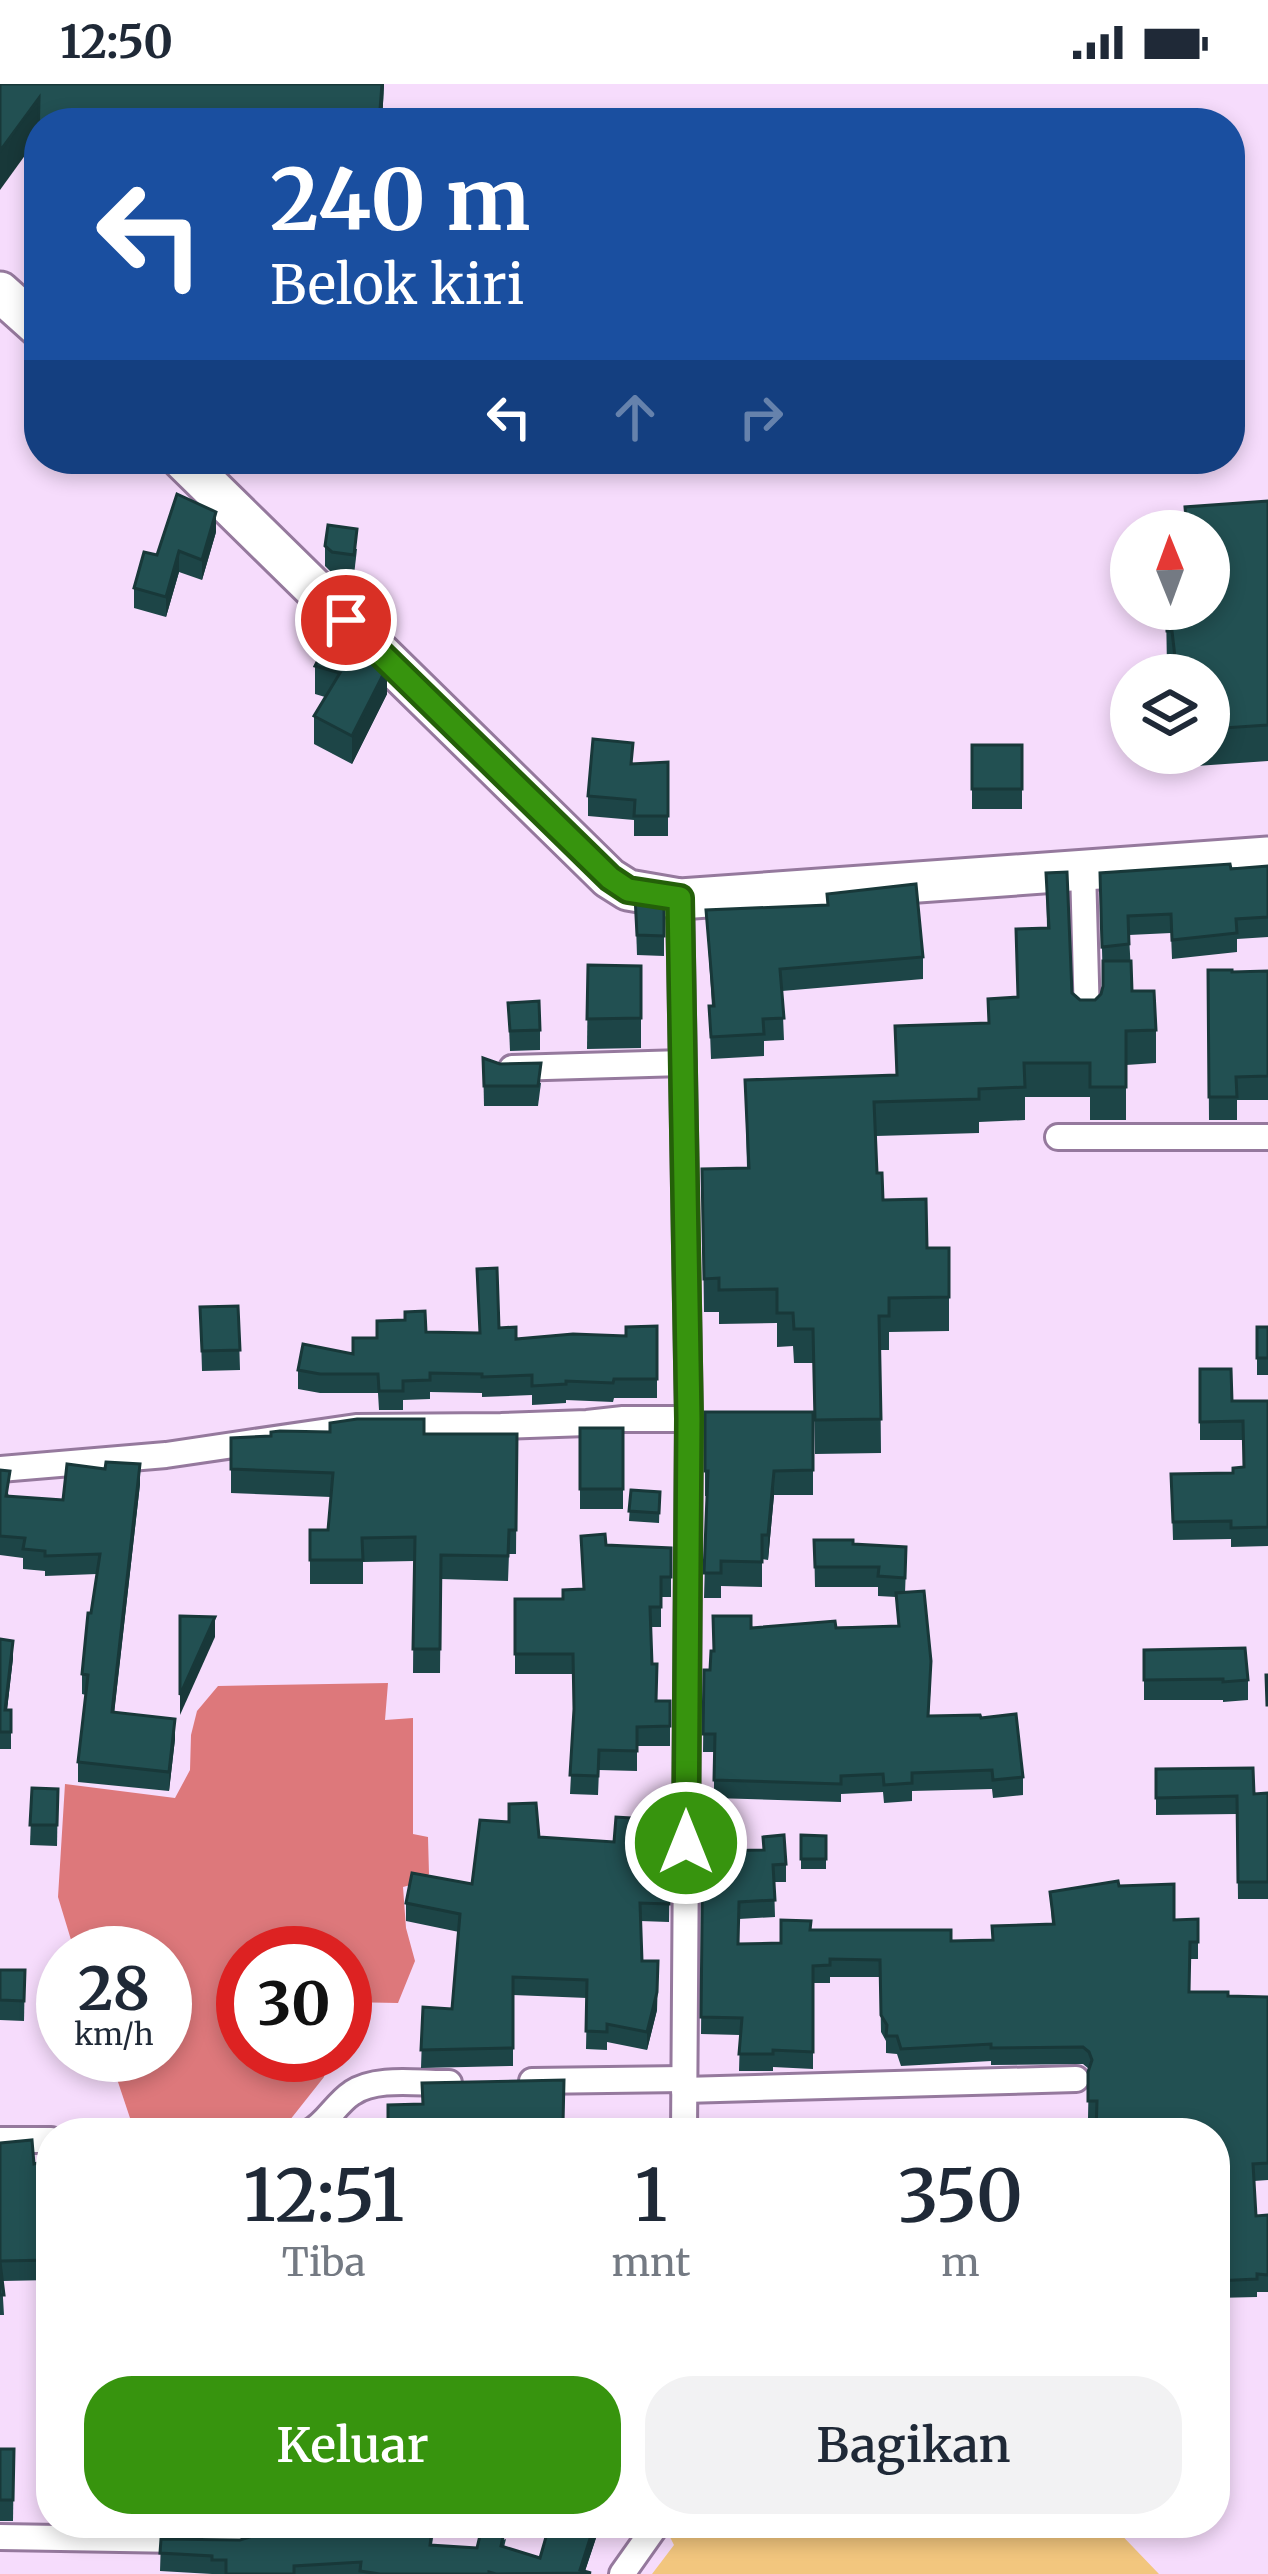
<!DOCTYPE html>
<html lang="id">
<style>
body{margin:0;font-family:Merriweather,serif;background:#f2f2f3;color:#1f2937;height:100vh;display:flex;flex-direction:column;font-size:45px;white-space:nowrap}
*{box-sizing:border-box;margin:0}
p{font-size:39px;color:#747a83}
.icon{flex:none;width:66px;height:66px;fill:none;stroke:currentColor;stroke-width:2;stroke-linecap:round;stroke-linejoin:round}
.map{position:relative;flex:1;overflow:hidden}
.sheet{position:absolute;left:36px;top:2034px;width:1194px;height:420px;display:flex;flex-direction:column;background:#fff;border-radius:48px;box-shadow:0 6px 18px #0003}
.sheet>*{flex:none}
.guide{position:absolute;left:24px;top:24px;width:1221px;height:366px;border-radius:48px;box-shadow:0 6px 18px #0003;background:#1a4fa0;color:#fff;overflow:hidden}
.needle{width:78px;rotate:359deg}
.fabs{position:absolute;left:1110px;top:426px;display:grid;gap:24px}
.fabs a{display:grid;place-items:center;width:120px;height:120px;border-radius:50%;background:#fff;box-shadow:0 6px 18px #0003;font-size:60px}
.speed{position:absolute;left:36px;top:1842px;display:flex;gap:24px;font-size:60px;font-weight:700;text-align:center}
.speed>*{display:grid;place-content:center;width:156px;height:156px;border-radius:50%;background:#fff;box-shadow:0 6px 18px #0003;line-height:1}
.speed small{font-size:30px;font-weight:400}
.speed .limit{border:18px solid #d22;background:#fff;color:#111}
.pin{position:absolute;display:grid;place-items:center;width:102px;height:102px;color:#fff;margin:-51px;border:6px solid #fff;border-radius:50%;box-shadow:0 3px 12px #0007}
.me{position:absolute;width:132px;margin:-66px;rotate:0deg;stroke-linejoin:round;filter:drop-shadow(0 0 9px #0008)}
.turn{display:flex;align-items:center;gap:42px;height:252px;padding:0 48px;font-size:54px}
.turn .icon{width:156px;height:156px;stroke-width:2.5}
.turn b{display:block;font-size:84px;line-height:102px}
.lanes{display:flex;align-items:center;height:114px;padding:0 48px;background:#0003;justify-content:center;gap:60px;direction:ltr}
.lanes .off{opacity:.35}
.eta{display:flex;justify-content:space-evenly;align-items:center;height:204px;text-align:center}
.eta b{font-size:72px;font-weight:600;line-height:84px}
.button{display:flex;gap:24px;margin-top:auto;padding:24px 48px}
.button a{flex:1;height:138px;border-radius:48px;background:#37940e;color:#fff;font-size:48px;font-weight:600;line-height:138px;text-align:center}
.button a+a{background:#f2f2f3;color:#1f2937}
.status{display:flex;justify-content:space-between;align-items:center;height:84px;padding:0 60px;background:#fff;direction:ltr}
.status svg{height:33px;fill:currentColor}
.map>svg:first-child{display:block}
.green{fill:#f2c67e}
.water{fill:#dd787b}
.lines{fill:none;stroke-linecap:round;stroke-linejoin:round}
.street-casing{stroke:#95799d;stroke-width:30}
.primary-casing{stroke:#95799d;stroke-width:45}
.street{stroke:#fff;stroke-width:24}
.primary{stroke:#fff;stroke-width:39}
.wall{fill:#1d4547}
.shaded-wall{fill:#183839}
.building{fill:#225052;stroke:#183839;stroke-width:3}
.route-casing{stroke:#246009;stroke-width:30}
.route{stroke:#37940e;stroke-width:21}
</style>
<div class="status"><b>12:50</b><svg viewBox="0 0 49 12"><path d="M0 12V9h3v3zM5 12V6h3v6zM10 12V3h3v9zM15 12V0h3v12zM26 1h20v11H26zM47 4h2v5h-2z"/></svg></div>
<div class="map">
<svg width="1268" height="2490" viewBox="0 0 1268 2490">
<rect width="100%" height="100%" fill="#f6dcfc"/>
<path class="green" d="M671 2439H1110L1159 2490H652L674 2461 667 2447Z"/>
<path class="water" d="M388 1599 385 1636 413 1634V1750L428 1753 429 1790 422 1798 403 1803 406 1844 415 1877 398 1919 345 1918V1869H243V1971H327L324 1993 282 2046 149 2048 133 2043 109 1971H165V1869H75L58 1813 65 1700 175 1714 190 1686 191 1651 197 1627 218 1602Z"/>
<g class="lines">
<defs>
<g id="street">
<path d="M1083 784 1087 935"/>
<path d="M680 815 689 1335 684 2049"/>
<path d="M512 984 683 979"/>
<path d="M1058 1053H1268"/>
<path d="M0 1385 166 1371 356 1343 501 1342 587 1339 623 1335H689"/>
<path d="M532 1997 684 1995"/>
<path d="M684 2006 1076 1995"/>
<path d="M308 2049C326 2041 335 2020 352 2009 377 1992 420 2000 449 1999"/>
<path d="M0 2056H51"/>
<path d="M0 2453 240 2457 247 2452 250 2439"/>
<path d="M622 2490 658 2439"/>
</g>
<g id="primary">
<path d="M0 208 39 243"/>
<path d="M182 375 609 794 628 806 680 815 1268 773"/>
</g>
</defs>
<use href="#street" class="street-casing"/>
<use href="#primary" class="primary-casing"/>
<use href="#street" class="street"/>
<use href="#primary" class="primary"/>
</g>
<g class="wall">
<path d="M0 0H384L382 39H39V194H36L38 53Z"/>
<path d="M1268 417V677L1182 683 1181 669H1209V591H1173L1172 583 1167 584 1166 525H1209V447H1185V423Z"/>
<path d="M216 448 202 496 179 488 166 533 134 524V504L157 471Z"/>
<path d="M325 462 357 465 354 491 332 489 325 482Z"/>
<path d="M328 556 387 610 352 680 314 660V632L325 613 315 610V582Z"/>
<rect x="972" y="661" width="50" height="64"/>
<path d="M668 678V752H634V736L588 732V712L633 680Z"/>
<path d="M1268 782V853L1237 855V868L1172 875 1171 849 1129 851 1132 907 1156 946V979L1126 981V1036H1090V1013H1025V1036L979 1038V1049L876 1052 877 1089 883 1116 927 1164 949 1213V1247L889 1248V1266H880L881 1369 815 1370 813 1279H794L793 1262 777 1263V1239L719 1240V1228H704L702 1085 747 1084 745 996 896 991 895 942 988 939V915L1017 913 1047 844 1046 789 1072 909 1080 916H1095L1101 910 1103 904 1100 789Z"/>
<path d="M635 812 664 817V872L637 871Z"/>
<path d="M706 826 923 873V895L782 907 784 956 764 957V972L711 975 709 922H712Z"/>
<path d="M588 881 641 882V964L587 965Z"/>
<path d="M1208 886 1232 888 1268 887V1016H1237V1036H1209Z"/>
<path d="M508 919 540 946V966L510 967Z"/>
<path d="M483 974 541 999 538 1022H484Z"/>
<path d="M238 1222 240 1286 202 1287 200 1223Z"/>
<path d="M657 1242V1314H614L613 1318 566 1316V1319L532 1321V1311L482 1313V1309L430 1308V1315L403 1316V1326H379L378 1309H320L298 1305V1286L353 1270 377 1254 426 1248 479 1249 499 1244 516 1255 626 1252Z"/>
<rect x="1257" y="1243" width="11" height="48"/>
<path d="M1200 1285 1232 1317H1268V1462L1231 1463V1455L1173 1456 1171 1390 1233 1389 1244 1383 1243 1356H1200Z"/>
<path d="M705 1328H813V1411H774L768 1476 762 1475V1503L721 1502V1514H704L707 1412H705Z"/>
<rect x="580" y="1344" width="43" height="81"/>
<path d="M424 1350H517L516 1470H509L508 1497 441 1495 440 1589H413L414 1477 363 1478V1500H310V1446H328L331 1413 231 1409V1354Z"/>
<path d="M0 1386 9 1412 63 1416 140 1400 114 1629 175 1655 169 1707 78 1698V1678L86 1611 82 1610V1590L97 1490 45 1492V1487L23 1485V1474L0 1471Z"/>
<path d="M631 1406 660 1408 659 1439 629 1437Z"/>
<path d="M814 1456 853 1460 906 1483 905 1509 931 1595 929 1631 981 1634 1023 1693V1711L993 1714 992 1705 912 1707V1717L884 1719 883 1708 841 1710V1718L714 1714V1668H703L704 1586H710L713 1567 751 1544 898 1542 896 1513 878 1512V1503H815Z"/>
<path d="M606 1461 671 1464V1513H661V1543H651L652 1580 657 1617H670V1662H637V1687L599 1686 598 1711 570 1710 574 1631 573 1590H515V1515H563L583 1505Z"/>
<path d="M0 1555 13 1574 7 1626H11V1665H0Z"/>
<path d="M1144 1566 1248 1596V1616L1223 1618V1616H1144Z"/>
<path d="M1156 1685 1254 1710 1268 1709V1815H1238L1237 1730 1156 1731Z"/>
<path d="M32 1704 58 1705 57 1762 30 1761Z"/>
<path d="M670 1745 669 1838 640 1837 642 1877 657 1926 647 1966 607 1958V1966L586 1965 587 1914 513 1911V1982L421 1984 423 1923 452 1925 459 1848 406 1837V1819L472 1800 539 1753 614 1758Z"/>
<path d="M703 1746 708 1767 786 1780V1798H774L775 1833 739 1835V1860L781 1859 810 1846 951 1857 993 1856 1052 1840 1050 1808 1119 1802 1174 1836 1198 1835V1875H1190L1189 1908 1228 1912 1268 1913V2096L1254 2097 1256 2132 1268 2131V2208H1257V2213L1215 2214V2049L1088 2034 1089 1985 1083 1980 991 1981V1977L901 1982 897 1970 886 1969V1957L881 1948 880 1893H830V1899H813V1985L773 1983V1987H739L740 1951 701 1950Z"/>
<path d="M801 1751 826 1752V1785H801Z"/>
<path d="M0 1886H25L24 1937 0 1936Z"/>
<path d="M388 2038 563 2039 661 2049H309Z"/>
<path d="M0 2059 34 2080 51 2076V2196L2 2197 4 2231H0Z"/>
<path d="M0 2365H14L13 2437H0Z"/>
<path d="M435 2439 432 2461 477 2464 506 2455 504 2463 540 2474 548 2444 536 2439H601L585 2487 591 2490H212L160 2487 161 2455 240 2456Z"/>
</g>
<g class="shaded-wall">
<path d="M382 0H384L382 39H379Z"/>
<path d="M39 14V52L0 106V67Z"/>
<path d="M216 428V448L202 496V476Z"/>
<path d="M179 467V488L166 533V513Z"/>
<path d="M387 583V610L352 680V652Z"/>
<path d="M140 1380V1400L112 1648V1628Z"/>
<path d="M774 1387V1411L768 1476V1451Z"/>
<path d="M215 1533V1553L180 1631V1611Z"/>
<path d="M13 1557V1574L5 1643V1626Z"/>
<path d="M175 1635V1655L169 1707V1688Z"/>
<path d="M658 1895 657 1926 647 1966V1948Z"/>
<path d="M595 2439H601L584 2490 580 2486Z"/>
</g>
<g class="building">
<path d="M0 0H382L379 39H39V156L36 155 39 14 0 67Z"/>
<path d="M177 410 216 428 202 476 179 467 166 513 134 504 144 468 157 471Z"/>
<path d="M1268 417V641L1209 645V591H1177L1172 547H1167L1166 525H1209V447H1187L1185 423Z"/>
<path d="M328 441 357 445 354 471 332 468 325 462Z"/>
<path d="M328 556 351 569 358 557 387 583 352 652 314 632 340 589 315 582Z"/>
<path d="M593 655 633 659 631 680 668 678V732H634L635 716 588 712Z"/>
<rect x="972" y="661" width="50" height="44"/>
<path d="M1230 780 1231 785 1268 782V833L1236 835 1237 849 1172 856 1171 830 1128 832 1129 860 1102 863 1100 789Z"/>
<path d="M1067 788 1072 909 1080 916H1095L1101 910 1103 902V877H1131L1132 907H1154L1156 946 1126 947V1003H1090V979H1024L1025 1003 979 1005V1015L874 1018 877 1089H882L883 1116 926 1115 927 1164H949V1213L889 1214V1232H879L881 1335 815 1336 813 1245H794L793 1229H777V1205L719 1206V1194L704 1195 702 1085 749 1084 745 996 897 991 895 942 989 939 988 915 1018 913 1016 845 1049 844 1046 789Z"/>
<path d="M916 800 923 873 780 885 784 934 763 935 764 950 711 953 709 922H714L706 826 828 821 827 810Z"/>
<path d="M635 812 664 817V852L637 851Z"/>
<path d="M588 881 641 882V934L587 935Z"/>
<path d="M1208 886H1232V888L1268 887V992L1236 993 1237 1013H1209Z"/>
<path d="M539 917 540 946 510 947 508 919Z"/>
<path d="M483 974 500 980 541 979 538 1002H484Z"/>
<path d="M497 1184 499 1244 516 1243V1255L573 1250 626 1252V1243L657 1242V1295H614L613 1299 566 1297V1300L532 1302V1291L482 1293V1290L430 1289V1296L403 1297V1307H379L378 1290H320L298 1286 303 1260 353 1270V1254H377V1237L405 1236V1228L425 1227 426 1248 480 1249 477 1185Z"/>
<path d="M238 1222 240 1266 202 1267 200 1223Z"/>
<rect x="1257" y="1243" width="11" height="31"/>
<path d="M1200 1285H1231L1232 1317H1268V1443L1231 1444V1437L1173 1438 1171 1390 1233 1389V1384L1244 1383 1243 1337 1200 1338Z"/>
<path d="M705 1328H813V1386L774 1387 768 1451H762V1478L721 1477V1489H704L708 1387H705Z"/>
<path d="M357 1335H424V1350H517L516 1446H509L508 1472 441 1471 440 1565H413L415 1453 362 1454 363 1476H310V1446H328L333 1389 231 1385V1354L271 1352V1348L280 1347 330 1348V1339Z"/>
<rect x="580" y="1344" width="43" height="61"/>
<path d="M106 1378 140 1380 112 1628 175 1635 169 1688 78 1678 88 1591 82 1590 88 1529H91L100 1470 45 1472V1467L23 1465 25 1454 0 1452V1386L10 1387 6 1412 63 1416 67 1380 105 1385Z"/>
<path d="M631 1406 660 1408 659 1429 629 1427Z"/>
<path d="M605 1450 606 1461 671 1464V1493H661V1523H650L652 1580H657L656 1617H670V1642L637 1643V1667L599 1666 598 1692 570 1691 574 1625 573 1570H515V1515H563V1506L584 1505 581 1452Z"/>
<path d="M814 1456H853V1460L906 1463 905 1494 878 1492 879 1483H815Z"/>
<path d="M924 1507 931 1577 928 1632 980 1631 981 1634 1016 1630 1023 1693 993 1696 992 1686 912 1689V1699L884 1701 883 1690 841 1692V1700L714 1696 715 1650H703L704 1586H710L711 1567H714L713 1532H751V1544L835 1537 836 1544 899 1542 896 1509Z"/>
<path d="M180 1532 215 1533 180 1611Z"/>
<path d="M0 1555 13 1557 5 1626H11V1648H0Z"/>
<path d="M1245 1564 1248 1596 1223 1598V1595L1144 1596V1566Z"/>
<path d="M1266 1591H1268V1621H1267Z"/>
<path d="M1253 1684 1254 1710 1268 1709V1798H1238L1237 1712 1156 1714V1685Z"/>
<path d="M32 1704 58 1705 57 1741H30Z"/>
<path d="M536 1719 539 1753 614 1758 616 1733 664 1736 663 1746 670 1745 669 1820 640 1819 642 1877H658L657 1908 647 1948 607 1940V1948L586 1947 587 1896 513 1893V1964L421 1966 423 1923 452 1925 460 1830 406 1819 412 1789 472 1800 480 1736 509 1738V1720Z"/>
<path d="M703 1746H708V1767L764 1766 763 1753 784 1751 786 1780 773 1781 775 1816 739 1818 738 1860 781 1859V1836L811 1837 810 1846H951V1857L993 1856 992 1842 1054 1840 1050 1808 1118 1797 1119 1802 1174 1800V1836L1198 1835V1858H1190L1189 1908H1228V1912L1268 1913V2079L1253 2080 1256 2132 1268 2131V2191L1257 2190V2195L1215 2197V2049H1096L1097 2017H1088V1988L1092 1976 1089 1968 1083 1963 991 1964V1960L901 1965 897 1952H886L887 1941 881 1931 880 1876 830 1875V1881L813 1882V1968L773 1966V1970H739L742 1934 701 1933Z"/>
<path d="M801 1751 826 1752V1775H801Z"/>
<path d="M0 1886H25L24 1917 0 1916Z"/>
<path d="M564 1996 563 2039 661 2046 659 2049H519L520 2039 480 2038 479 2049H309L328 2037 388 2039V2021L423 2020 422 1999Z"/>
<path d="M32 2056 34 2080 51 2076V2176L0 2177V2059Z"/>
<path d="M0 2178 4 2211H0Z"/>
<path d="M0 2365H14L13 2416H0Z"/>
<path d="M307 2439H433L430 2461 477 2464 483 2439H506L501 2462 540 2474 550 2439H595L580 2486 591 2489 496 2490 489 2488V2490H380L360 2487 361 2478 294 2482V2490H226V2476H212V2472L160 2469 161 2455 240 2456 250 2453 260 2444 308 2442Z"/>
</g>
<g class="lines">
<defs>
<path id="route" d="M346 536 610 794 628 806 680 814 689 1335 686 1759"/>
</defs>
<use href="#route" class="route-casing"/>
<use href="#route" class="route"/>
</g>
</svg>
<div class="fabs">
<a><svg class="needle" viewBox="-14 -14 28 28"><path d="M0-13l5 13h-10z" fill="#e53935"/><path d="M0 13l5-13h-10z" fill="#747a83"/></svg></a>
<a><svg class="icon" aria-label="layers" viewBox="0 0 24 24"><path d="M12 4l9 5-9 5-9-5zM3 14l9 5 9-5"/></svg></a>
</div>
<div class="speed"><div>28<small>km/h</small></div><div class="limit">30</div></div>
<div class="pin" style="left:346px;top:536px;background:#d93025"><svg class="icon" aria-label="arrive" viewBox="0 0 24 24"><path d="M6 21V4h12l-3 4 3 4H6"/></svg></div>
<svg class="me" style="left:686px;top:1759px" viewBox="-20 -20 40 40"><circle r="17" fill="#37940e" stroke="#fff" stroke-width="3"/><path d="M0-11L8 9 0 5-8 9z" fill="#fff"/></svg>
<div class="guide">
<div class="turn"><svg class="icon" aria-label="left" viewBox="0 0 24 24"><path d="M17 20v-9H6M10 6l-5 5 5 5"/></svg><div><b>240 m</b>Belok kiri</div></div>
<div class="lanes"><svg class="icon" aria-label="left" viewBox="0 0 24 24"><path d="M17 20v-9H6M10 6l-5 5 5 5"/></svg><svg class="icon off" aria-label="ahead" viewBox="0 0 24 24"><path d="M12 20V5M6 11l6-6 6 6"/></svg><svg class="icon off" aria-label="right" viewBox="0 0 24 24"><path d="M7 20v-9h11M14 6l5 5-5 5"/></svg></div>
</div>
<section class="sheet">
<div class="eta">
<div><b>12:51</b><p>Tiba</p></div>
<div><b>1</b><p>mnt</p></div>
<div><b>350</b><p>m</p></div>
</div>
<div class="button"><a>Keluar</a><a>Bagikan</a></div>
</section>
</div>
